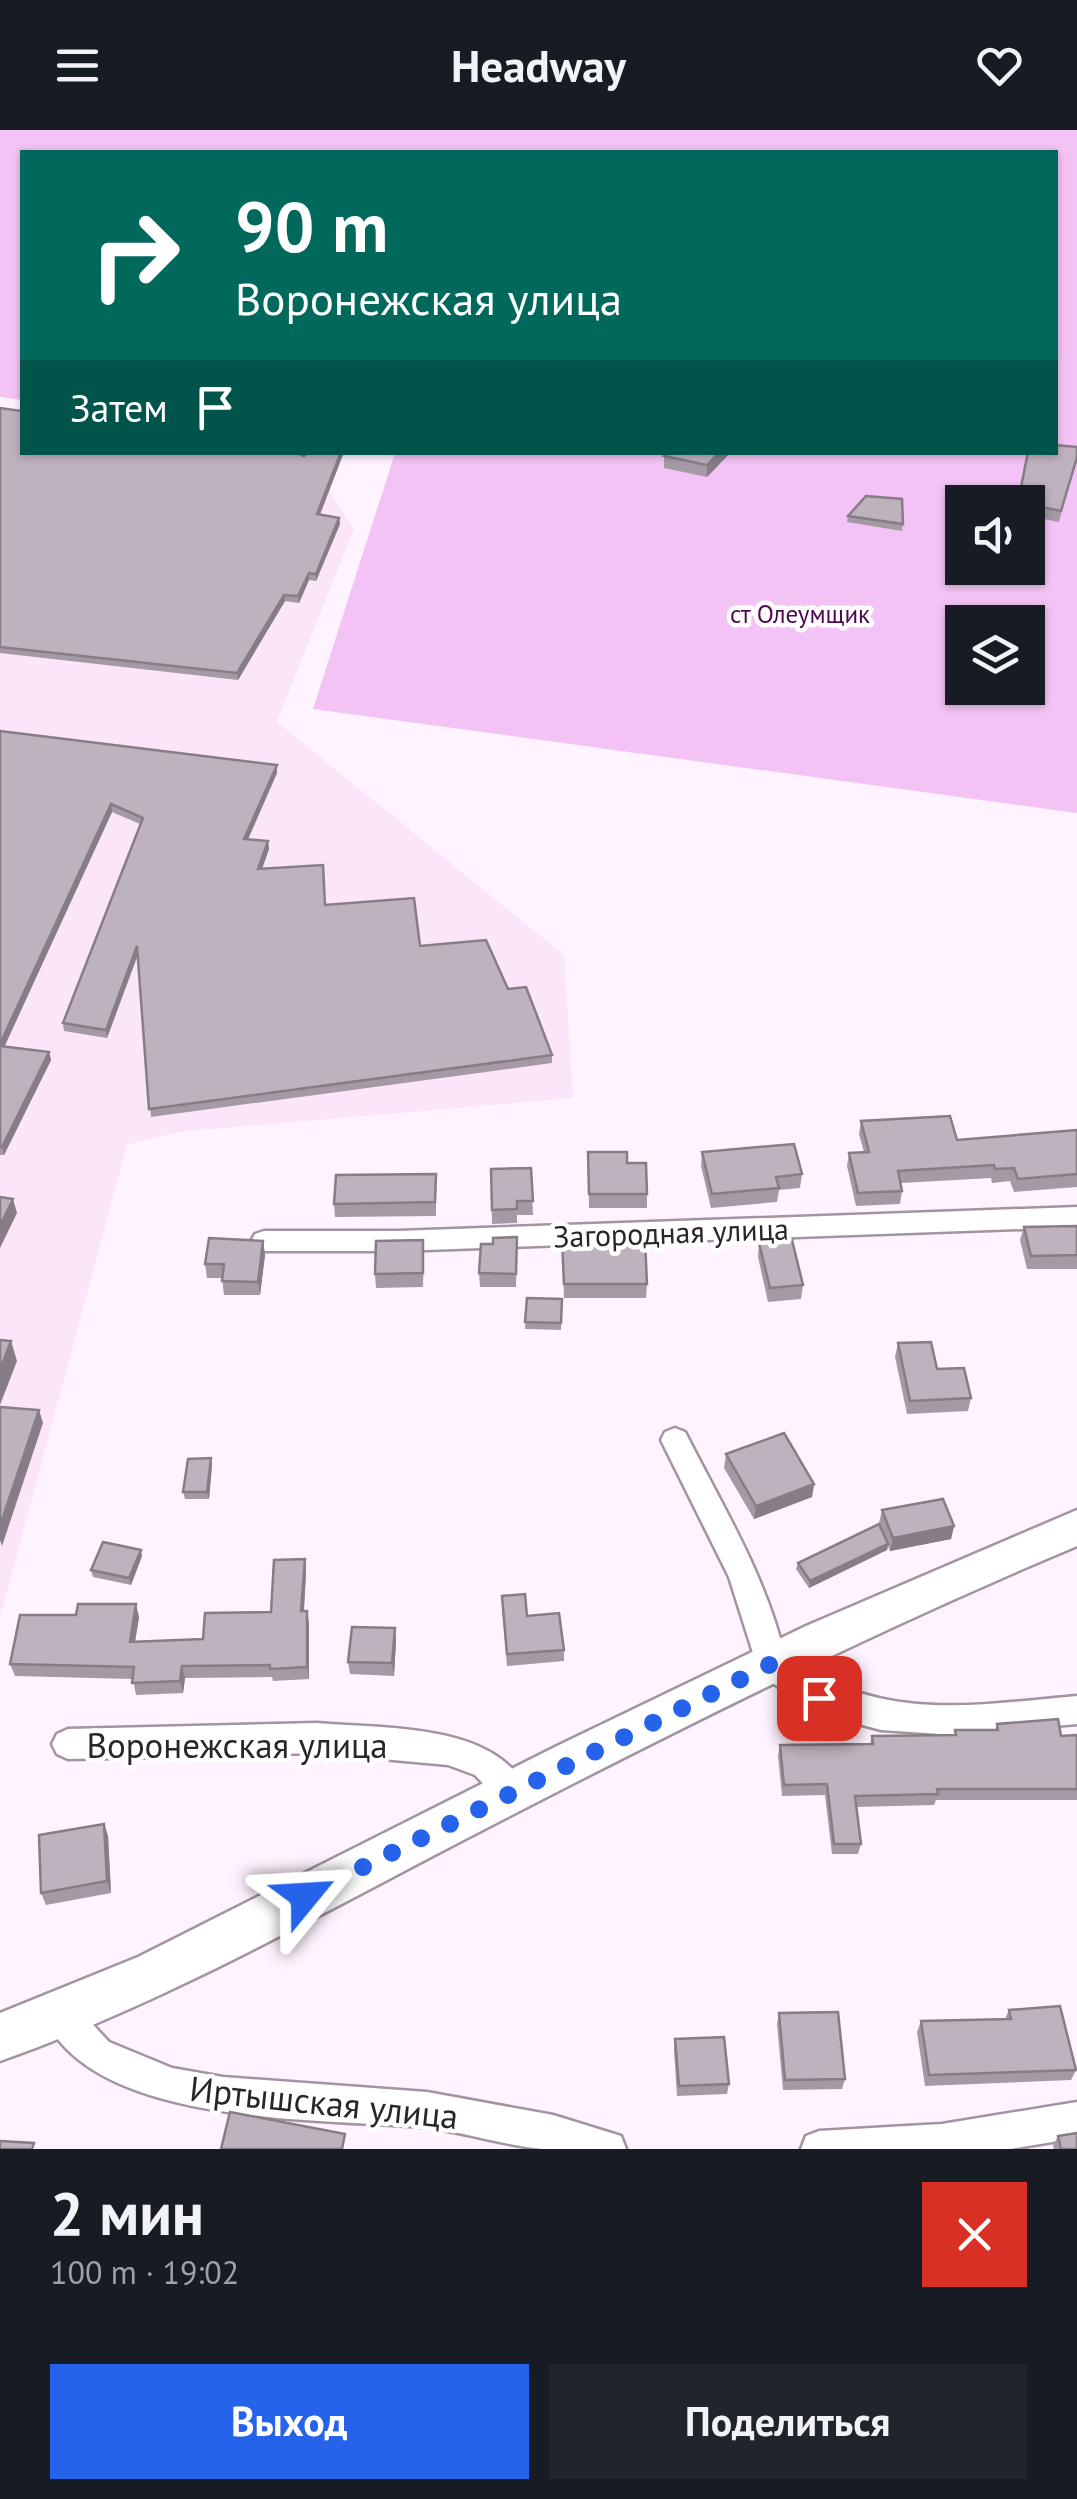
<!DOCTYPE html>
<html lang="ru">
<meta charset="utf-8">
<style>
body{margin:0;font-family:"PT Sans",sans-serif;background:#20242c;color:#f1f3f6;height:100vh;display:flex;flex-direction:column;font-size:38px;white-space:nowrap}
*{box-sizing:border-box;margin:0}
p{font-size:32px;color:#9ea1a6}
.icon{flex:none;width:55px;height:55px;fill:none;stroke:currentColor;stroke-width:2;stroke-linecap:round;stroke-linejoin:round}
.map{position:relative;height:2019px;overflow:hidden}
.panel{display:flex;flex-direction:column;background:#171b24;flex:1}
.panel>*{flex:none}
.guide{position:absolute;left:20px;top:20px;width:1038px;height:305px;border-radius:0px;box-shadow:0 2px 8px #0004;background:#00695c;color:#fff;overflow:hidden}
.controls{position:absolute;left:945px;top:355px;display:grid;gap:20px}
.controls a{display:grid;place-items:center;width:100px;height:100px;border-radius:0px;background:#171b24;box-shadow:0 2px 8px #0004;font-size:50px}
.pin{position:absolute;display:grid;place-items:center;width:85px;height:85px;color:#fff;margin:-42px;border-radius:20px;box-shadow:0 5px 15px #0006}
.me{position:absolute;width:110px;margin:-55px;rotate:63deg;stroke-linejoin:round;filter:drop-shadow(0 0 8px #0008)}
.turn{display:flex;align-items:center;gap:35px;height:210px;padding:0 50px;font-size:45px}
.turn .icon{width:130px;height:130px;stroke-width:2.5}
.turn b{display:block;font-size:70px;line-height:85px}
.then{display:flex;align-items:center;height:95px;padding:0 50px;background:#0003;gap:20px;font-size:38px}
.round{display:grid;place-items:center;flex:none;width:105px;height:105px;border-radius:0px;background:#20242c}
.headline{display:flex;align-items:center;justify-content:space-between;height:170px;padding:0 50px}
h1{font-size:60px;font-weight:600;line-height:75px}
.cta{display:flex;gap:20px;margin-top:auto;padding:20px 50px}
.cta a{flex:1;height:115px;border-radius:0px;background:#2563eb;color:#fff;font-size:40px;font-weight:600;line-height:115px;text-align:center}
.cta a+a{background:#20242c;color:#f1f3f6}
header{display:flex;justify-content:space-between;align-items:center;height:130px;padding:0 50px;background:#171b24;font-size:45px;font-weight:600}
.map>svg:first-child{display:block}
.built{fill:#fae5f9}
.green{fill:#f4c3f5;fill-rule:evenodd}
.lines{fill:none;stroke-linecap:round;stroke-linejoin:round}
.minor-casing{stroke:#a294a1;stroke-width:5}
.secondary-casing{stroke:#a294a1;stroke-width:5}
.minor{fill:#fff;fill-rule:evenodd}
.secondary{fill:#fff;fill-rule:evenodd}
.wall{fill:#a499a4}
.shaded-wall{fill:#867d86}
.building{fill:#bfb2bf;stroke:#867d86;stroke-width:2.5}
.route{stroke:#2563eb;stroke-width:18;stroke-dasharray:0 32.4}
.labels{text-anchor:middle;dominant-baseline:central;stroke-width:9;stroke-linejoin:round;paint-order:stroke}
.far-park-label{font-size:25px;fill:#4c0950;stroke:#fff}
.street-label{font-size:30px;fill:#2a252a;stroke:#fff}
.near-street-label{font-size:35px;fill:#2a252a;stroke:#fff}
</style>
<header><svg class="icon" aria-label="menu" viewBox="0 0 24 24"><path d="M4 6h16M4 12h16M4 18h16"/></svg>Headway<svg class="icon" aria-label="heart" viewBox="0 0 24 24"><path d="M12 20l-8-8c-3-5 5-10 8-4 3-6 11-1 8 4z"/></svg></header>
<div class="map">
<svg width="1077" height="2019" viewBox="0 0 1077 2019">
<rect width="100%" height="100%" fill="#fff3ff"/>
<path class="built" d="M0 298 22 322H219L310 333 354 399 277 592 564 825 573 968 177 1002 127 1015 0 1488Z"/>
<path class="green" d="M0 0H1077V683L313 579 395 323 1055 322V22H22V270L0 267ZM962 372H1028V438H962ZM962 492H1028V558H962Z"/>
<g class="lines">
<defs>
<g id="minor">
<path d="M1077 1077V1097L398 1121H264L255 1118 251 1111 255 1104 264 1101H398Z"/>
<path d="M675 1298 685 1302C722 1375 766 1446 785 1527 884 1592 965 1576 1077 1566V1594L955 1605 881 1600 844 1590 797 1569 760 1545 729 1447 661 1310 665 1302Z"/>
<path d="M317 1593C381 1599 497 1592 527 1661L522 1672 511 1676 500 1672 475 1645 448 1635 317 1623 68 1629 57 1624 52 1614 57 1604 68 1599Z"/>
<path d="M60 1867 72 1872 109 1912 172 1938 223 1947 427 1962 553 1985 621 2006 626 2019C598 2019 569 2019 542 2019 501 2015 462 2001 421 1997 319 1988 90 1997 43 1884L48 1872Z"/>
<path d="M1077 1972V2008L1010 2019H801L806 2006 819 2001 942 1994Z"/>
</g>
<path id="secondary" d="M1077 1380V1416C872 1502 674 1601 477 1703 320 1784 167 1872 0 1931V1883L138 1827 555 1617 806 1496Z"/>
</defs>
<use href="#minor" class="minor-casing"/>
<use href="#secondary" class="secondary-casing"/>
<use href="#minor" class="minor"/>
<use href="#secondary" class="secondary"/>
</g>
<g class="wall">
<path d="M0 278 304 326 309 322H344L320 385 339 388 340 394 316 451 309 450 299 473 285 471 238 550 0 523Z"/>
<path d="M1077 317 1059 392 1028 386V372Z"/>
<path d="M667 322H731L707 347 664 338V326Z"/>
<path d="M848 386 903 394 902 401 847 392Z"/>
<path d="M0 601 277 635V643L248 709 268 711 269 719 262 739 325 775 420 816 508 859 552 925V933L151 987 138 825 107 908 64 901 63 893 140 694 112 682 4 917 49 922 51 930 4 1025H0Z"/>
<path d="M861 991 957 1010 1077 1000V1057L1014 1062 1010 1051 992 1053 991 1048 901 1053 902 1061 900 1074 856 1076 847 1036 849 1023 864 1022 859 1004Z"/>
<path d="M588 1022 627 1033 647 1064V1078H589Z"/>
<path d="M702 1022 802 1044 800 1058 779 1060 777 1072 711 1078 701 1036Z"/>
<path d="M531 1038 533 1085H517V1093L492 1094 491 1039Z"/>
<path d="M436 1044V1086L335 1087 334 1074Z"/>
<path d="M1077 1096V1139H1027L1020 1110 1024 1097Z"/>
<path d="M517 1107 516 1157H480L479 1143 493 1114Z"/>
<path d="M263 1111 265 1125 260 1165H224L222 1148H207L205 1134Z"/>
<path d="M562 1111 647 1154 646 1168H564Z"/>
<path d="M759 1113 803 1155 801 1169 768 1172 758 1127Z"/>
<path d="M424 1124 423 1157 376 1158 375 1144Z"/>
<path d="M527 1168 562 1169 561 1200 525 1199Z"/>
<path d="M898 1213 971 1268 968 1281 907 1284 895 1227Z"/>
<path d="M726 1324 814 1354 812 1367 754 1389 724 1338Z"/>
<path d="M212 1335 209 1369H185L183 1362Z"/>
<path d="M882 1380 954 1396 951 1409 890 1421 888 1416 887 1420 809 1458 796 1439 798 1433 881 1398 879 1393Z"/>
<path d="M142 1426 131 1455 93 1447 91 1440Z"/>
<path d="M305 1429 306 1442 304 1481 309 1493V1549L273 1551 272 1547 185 1548 183 1563 136 1565 133 1549 15 1546 10 1534 139 1487 135 1512 203 1509 271 1482Z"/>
<path d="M502 1478 527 1486 564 1520V1531L507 1536Z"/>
<path d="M395 1498 396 1511 394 1546 350 1544 348 1532Z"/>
<path d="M997 1594 1061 1606 1077 1605V1670H936L934 1675 856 1677 861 1714 858 1724H832L825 1665 782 1666 778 1626 780 1615 870 1614 872 1606 954 1605 955 1600H995Z"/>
<path d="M104 1694 108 1706 111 1763 46 1775 41 1763Z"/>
<path d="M1009 1880 1076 1940 1071 1950 925 1956 917 1902 921 1891 1005 1889Z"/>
<path d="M779 1883 845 1949 842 1959 783 1960 777 1894Z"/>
<path d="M675 1909 729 1954 727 1964 677 1966 674 1920Z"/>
<path d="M1058 2006 1077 2019H1054L1053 2016Z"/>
</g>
<g class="shaded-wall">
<path d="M341 322H344L317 391V384Z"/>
<path d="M720 322H731L707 347V335Z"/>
<path d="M339 388 340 394 316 451V444Z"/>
<path d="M309 443V450L299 473 298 466Z"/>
<path d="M284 465 285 471 238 550 237 543Z"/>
<path d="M277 635V643L245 716 244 709Z"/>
<path d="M111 674 112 682 1 924 0 914Z"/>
<path d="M268 711 269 719 259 747 258 739Z"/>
<path d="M137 816 138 823 107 908 106 900Z"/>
<path d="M49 922 51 930 4 1025 2 1017Z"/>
<path d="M13 1069 17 1083 0 1118V1096Z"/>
<path d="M263 1111 265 1125 260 1165 258 1152Z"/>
<path d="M11 1211 17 1231 0 1275V1240Z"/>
<path d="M39 1280 43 1293 2 1416 0 1410V1396Z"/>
<path d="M211 1328 212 1335 209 1369 207 1362Z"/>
<path d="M814 1354 812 1367 754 1389 756 1376Z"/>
<path d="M954 1396 951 1409 890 1421 893 1408Z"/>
<path d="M888 1414 887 1420 809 1458 810 1451Z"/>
<path d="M141 1420 142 1426 131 1455 129 1448Z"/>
<path d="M305 1429 306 1442 303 1493 301 1481Z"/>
<path d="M136 1474 139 1487 133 1524 130 1512Z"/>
<path d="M307 1481 309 1493V1549L307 1537Z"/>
<path d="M395 1498 396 1511 394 1546 392 1533Z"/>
<path d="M182 1536 185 1548 183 1563 180 1551Z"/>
<path d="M104 1694 108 1706 111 1763 107 1751Z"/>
</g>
<g class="building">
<path d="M0 278 22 281V322H295L304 326 309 322H341L317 384 339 388 316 444 309 443 298 466 284 465 237 543 0 517Z"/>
<path d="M1055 315 1077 317V327L1061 381 1028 374V372H1018L1028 322H1055Z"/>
<path d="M667 322H720L707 335 664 326Z"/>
<path d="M866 366 902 369 903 394 848 386Z"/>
<path d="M0 601 277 635 244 709 268 711 258 739 323 735 325 775 414 768 420 816 486 810 508 859 526 857 552 925 149 979 137 816 106 900 63 893 143 688 111 674 0 914Z"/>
<path d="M0 916 49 922 2 1017H0Z"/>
<path d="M950 986 957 1010 1077 1000V1044L1018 1049 1014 1038 995 1039 994 1035 898 1041 902 1061 858 1063 849 1023 869 1022 861 991Z"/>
<path d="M794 1014 802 1044 776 1047 779 1058 712 1064 702 1022Z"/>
<path d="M588 1022H627V1033H646L647 1064H589Z"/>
<path d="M531 1038 533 1071H517V1079L492 1080 491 1039Z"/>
<path d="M436 1044 435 1072 334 1074 336 1045Z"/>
<path d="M0 1067 13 1069 0 1096Z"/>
<path d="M1077 1096V1125L1031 1126 1024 1097Z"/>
<path d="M517 1107 516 1144 479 1143 481 1114H493V1108Z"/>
<path d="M209 1108 263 1111 258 1152 222 1151 224 1134H205Z"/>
<path d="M423 1110V1143L375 1144 376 1111Z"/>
<path d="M645 1110 647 1154H564L562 1111Z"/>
<path d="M792 1110 803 1155 770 1158 759 1113Z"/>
<path d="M527 1168 562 1169 561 1193 525 1192Z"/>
<path d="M0 1210 11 1211 0 1240Z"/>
<path d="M931 1212 937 1239 964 1238 971 1268 910 1271 898 1213Z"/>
<path d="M0 1277 39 1280 0 1396Z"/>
<path d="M784 1303 814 1354 756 1376 726 1324Z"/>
<path d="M211 1328 207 1362H183L188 1329Z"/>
<path d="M943 1369 954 1396 893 1408 882 1380Z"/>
<path d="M879 1394 888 1414 810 1451 798 1433Z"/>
<path d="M103 1412 141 1420 129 1448 91 1440Z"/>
<path d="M305 1429 301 1481H307V1537L270 1539V1535L182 1536 180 1551 132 1553 134 1537 10 1534 20 1485H76L78 1474H136L130 1512 203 1509 205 1483 271 1482 274 1430Z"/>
<path d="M525 1464 527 1486 559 1483 564 1520 507 1524 502 1466Z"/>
<path d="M352 1497 395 1498 392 1533 348 1532Z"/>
<path d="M1058 1589 1061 1606 1077 1605V1659H937L938 1664 855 1666 861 1714H834L827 1654 784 1655 780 1615 873 1614 872 1606 956 1605 955 1600H998L997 1594Z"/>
<path d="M104 1694 107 1751 41 1763 39 1705Z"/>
<path d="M1060 1876 1076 1940 929 1945 921 1891 1011 1889 1009 1880Z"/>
<path d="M838 1882 845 1949 785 1950 779 1883Z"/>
<path d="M724 1907 729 1954 679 1956 675 1909Z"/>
<path d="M230 1982 345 2004 342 2019H221Z"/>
<path d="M1077 2003V2019H1061L1058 2006Z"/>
<path d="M0 2011 34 2013 32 2019H0Z"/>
</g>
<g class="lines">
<path class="route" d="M305 1766 771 1534 819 1568"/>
</g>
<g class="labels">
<g class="far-park-label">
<text x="800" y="484">ст Олеумщик</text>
</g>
<g class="street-label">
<text transform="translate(671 1102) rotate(-2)">Загородная улица</text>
</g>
<g class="near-street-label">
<text x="237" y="1615">Воронежская улица</text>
<text transform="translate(324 1972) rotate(6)">Иртышская улица</text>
</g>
</g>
</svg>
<div class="controls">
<a><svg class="icon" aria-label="sound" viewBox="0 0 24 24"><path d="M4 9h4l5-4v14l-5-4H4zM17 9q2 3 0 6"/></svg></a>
<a><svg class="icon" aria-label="layers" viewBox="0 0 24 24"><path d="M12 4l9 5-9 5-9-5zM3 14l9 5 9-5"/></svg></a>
</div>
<div class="pin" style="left:819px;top:1568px;background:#d93025"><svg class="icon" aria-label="arrive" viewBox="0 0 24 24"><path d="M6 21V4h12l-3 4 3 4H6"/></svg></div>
<svg class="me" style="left:305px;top:1766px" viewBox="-20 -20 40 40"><path d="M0-17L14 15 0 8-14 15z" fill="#2563eb" stroke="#fff" stroke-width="4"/></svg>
<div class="guide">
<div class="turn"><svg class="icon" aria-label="right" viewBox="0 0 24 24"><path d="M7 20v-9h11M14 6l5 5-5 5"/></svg><div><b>90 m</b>Воронежская улица</div></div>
<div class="then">Затем<svg class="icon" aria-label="arrive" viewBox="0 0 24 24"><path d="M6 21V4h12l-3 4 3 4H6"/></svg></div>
</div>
</div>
<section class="panel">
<div class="headline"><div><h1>2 мин</h1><p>100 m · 19:02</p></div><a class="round" style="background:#d93025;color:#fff"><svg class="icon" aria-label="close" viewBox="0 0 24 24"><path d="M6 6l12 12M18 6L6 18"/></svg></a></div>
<div class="cta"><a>Выход</a><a>Поделиться</a></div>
</section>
